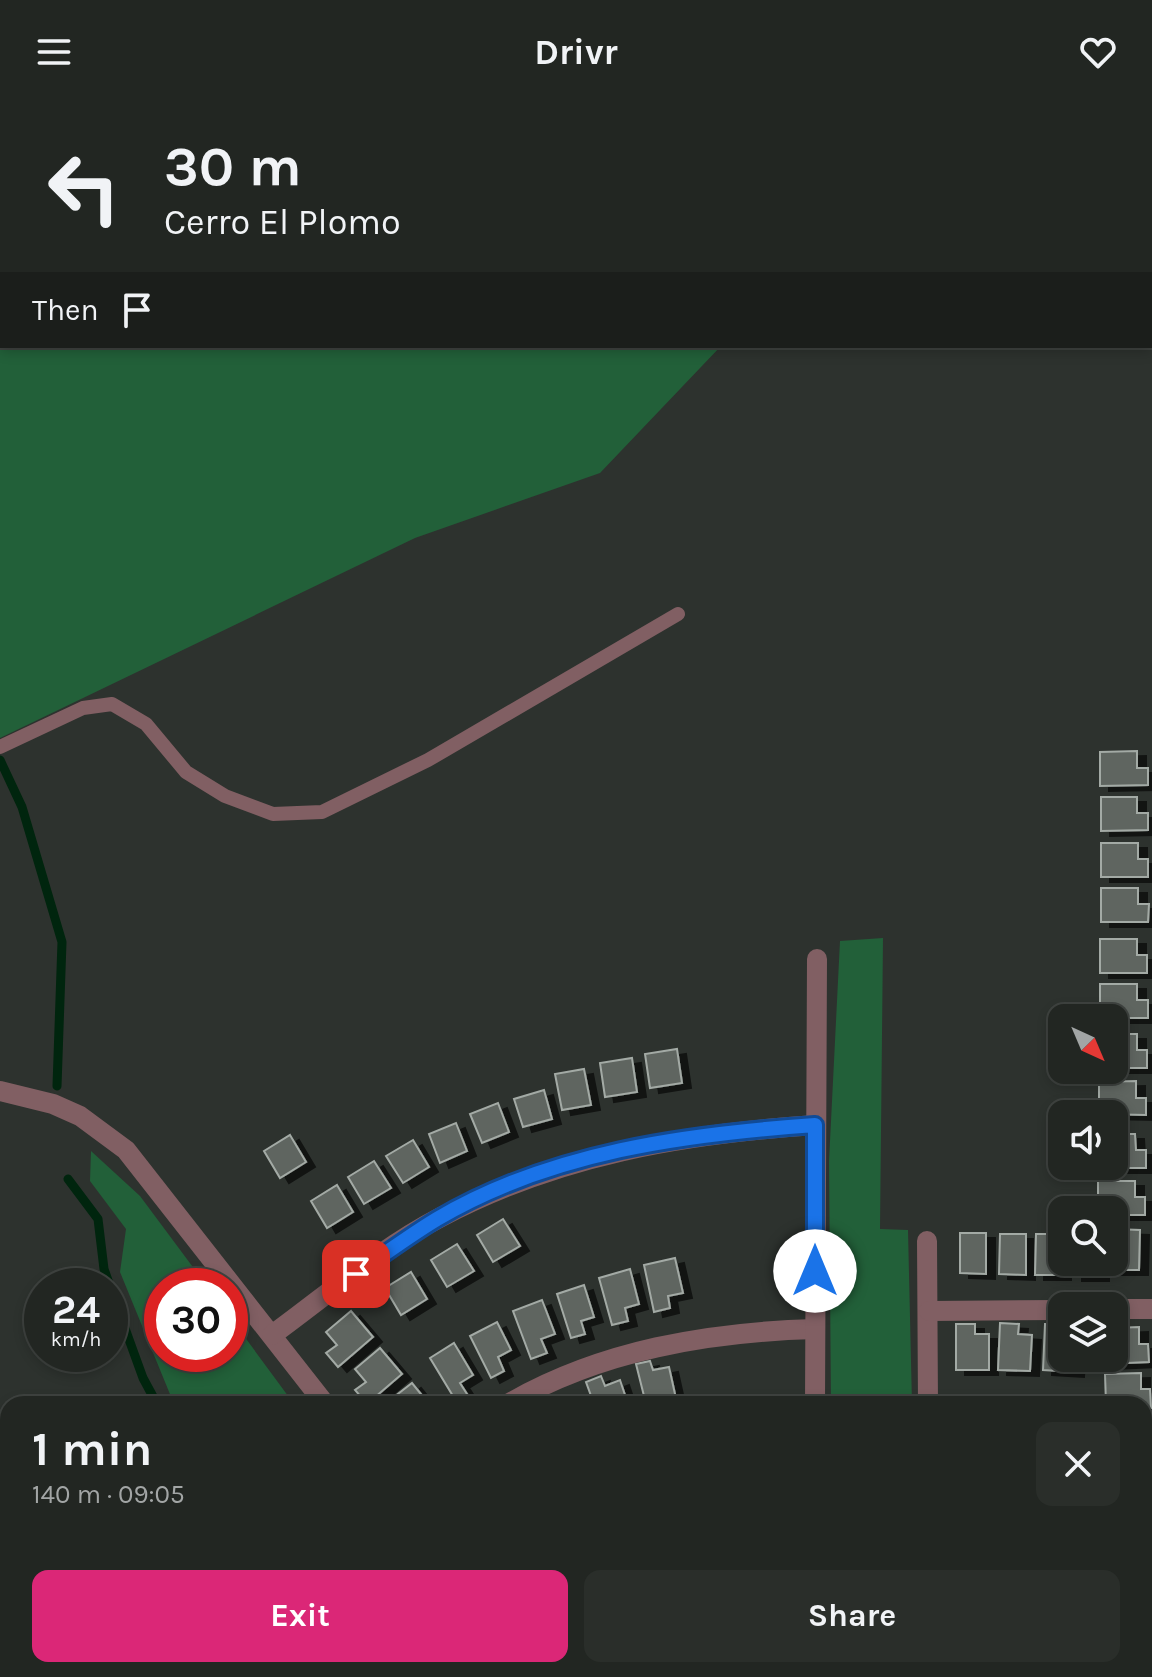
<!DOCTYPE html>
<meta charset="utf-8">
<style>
body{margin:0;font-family:Karla,sans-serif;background:#2a2e2a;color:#f1f3f6;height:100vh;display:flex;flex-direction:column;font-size:30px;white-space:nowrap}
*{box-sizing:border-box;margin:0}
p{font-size:26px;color:#a2a5a5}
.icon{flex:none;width:44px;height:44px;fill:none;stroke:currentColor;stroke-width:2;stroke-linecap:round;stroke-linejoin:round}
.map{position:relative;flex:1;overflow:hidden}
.sheet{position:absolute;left:0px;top:1292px;width:1152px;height:282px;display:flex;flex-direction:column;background:#222622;border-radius:24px 24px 0 0;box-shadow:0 4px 12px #0003,0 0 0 2px #3f4340}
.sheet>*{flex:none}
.hud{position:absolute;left:0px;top:0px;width:1152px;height:244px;box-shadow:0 4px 12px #0003,0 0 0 2px #3f4340;background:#222622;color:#f1f3f6;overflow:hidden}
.needle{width:52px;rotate:136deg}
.buttons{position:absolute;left:1048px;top:900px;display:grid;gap:16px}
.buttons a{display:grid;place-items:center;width:80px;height:80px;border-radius:16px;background:#222622;box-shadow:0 4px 12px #0003,0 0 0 2px #3f4340;font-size:40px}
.speed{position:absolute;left:24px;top:1164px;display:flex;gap:16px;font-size:40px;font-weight:700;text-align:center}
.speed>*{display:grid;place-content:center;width:104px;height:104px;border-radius:50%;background:#222622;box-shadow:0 4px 12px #0003,0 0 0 2px #3f4340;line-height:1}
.speed small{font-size:20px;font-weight:400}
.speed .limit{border:12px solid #d22;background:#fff;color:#111}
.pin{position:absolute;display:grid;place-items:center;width:68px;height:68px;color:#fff;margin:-34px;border-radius:16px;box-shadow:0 4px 12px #0006}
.me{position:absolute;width:88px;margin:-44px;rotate:0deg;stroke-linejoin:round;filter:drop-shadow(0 0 6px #0008)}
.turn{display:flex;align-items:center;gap:28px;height:168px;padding:0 32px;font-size:36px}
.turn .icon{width:104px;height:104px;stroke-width:2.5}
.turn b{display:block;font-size:56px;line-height:68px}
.then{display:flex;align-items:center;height:76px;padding:0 32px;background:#0003;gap:16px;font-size:30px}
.round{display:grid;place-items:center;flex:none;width:84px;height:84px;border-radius:16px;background:#2a2e2a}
.overview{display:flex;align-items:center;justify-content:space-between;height:136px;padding:0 32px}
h1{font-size:48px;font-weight:700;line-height:60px}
.button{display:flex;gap:16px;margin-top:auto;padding:16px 32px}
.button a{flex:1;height:92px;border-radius:16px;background:#db2777;color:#fff;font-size:32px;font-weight:700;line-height:92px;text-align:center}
.button a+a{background:#2a2e2a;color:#f1f3f6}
header{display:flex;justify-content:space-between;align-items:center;height:104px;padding:0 32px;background:#222622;font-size:36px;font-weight:700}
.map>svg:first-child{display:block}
.green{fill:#226039}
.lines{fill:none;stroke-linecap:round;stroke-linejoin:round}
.stream{stroke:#00250e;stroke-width:9}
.building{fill:#5f6560;stroke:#a3aaa5;stroke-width:2;filter:url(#shadow)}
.lane{stroke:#815f63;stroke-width:14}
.street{stroke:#815f63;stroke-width:20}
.route-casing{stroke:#114b97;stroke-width:20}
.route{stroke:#1a73e8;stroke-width:14}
</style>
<header><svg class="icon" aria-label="menu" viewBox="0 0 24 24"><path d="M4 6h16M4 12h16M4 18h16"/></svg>Drivr<svg class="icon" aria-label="heart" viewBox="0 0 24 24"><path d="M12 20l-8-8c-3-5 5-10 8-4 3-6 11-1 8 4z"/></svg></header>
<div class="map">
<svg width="1152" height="1573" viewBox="0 0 1152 1573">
<defs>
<filter id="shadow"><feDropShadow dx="9" dy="5" stdDeviation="0" flood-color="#0009"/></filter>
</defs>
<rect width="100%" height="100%" fill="#2d322e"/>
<g class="green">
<path d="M0 0H777L778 2H2V242H721L600 369 415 434 0 634Z"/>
<path d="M883 834 880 1125 908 1126 912 1300H831L829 1057 840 837Z"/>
<path d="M91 1047 140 1092 207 1182H162V1250H230V1213L294 1300H174L120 1168 126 1125 90 1077Z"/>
<path d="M354 1566H527L535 1573H361Z"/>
<rect x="831" y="1566" width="81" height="7"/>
</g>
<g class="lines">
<g class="stream">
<path d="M0 656 22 703 62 838 57 982"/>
<path d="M68 1075 98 1115 104 1165 110 1182"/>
<path d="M110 1183 143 1274 157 1300"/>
<path d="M344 1566 350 1573"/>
</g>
</g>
<g class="building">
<path d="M1137 647V664H1148V681L1100 682V648Z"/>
<path d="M1101 693H1137V709H1148V726L1101 727Z"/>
<path d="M1101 739H1138V755H1148V773H1101Z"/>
<path d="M1101 784H1138V800H1149L1148 818H1101Z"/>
<path d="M1100 835H1137V851H1147V869H1100Z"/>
<path d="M1100 880H1137V896H1148V914H1100Z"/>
<path d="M1114 930H1137V946H1147V964H1114Z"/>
<path d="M677 945 682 979 650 984 645 950Z"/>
<path d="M632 954 637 988 605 993 600 959Z"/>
<path d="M584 965 591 1001 562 1006 555 970Z"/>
<path d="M1136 977V994H1146V1011L1099 1010V978Z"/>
<path d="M544 986 552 1015 523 1023 514 995Z"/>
<path d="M498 999 509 1028 482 1039 470 1010Z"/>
<path d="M456 1019 467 1047 440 1059 429 1030Z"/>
<path d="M1114 1030H1135L1136 1046H1146V1064H1099L1114 1062Z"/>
<path d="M290 1031 306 1058 280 1074 264 1047Z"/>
<path d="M413 1036 429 1063 403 1079 386 1052Z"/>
<path d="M374 1057 391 1084 364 1100 348 1073Z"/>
<path d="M1098 1077H1135V1093H1145V1111H1114V1106H1098Z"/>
<path d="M337 1081 353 1108 327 1124 311 1097Z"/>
<path d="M503 1115 520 1142 493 1158 477 1131Z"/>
<path d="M1114 1125 1140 1126 1139 1166H1112Z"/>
<path d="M960 1129H986V1170L960 1169Z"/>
<path d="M1000 1130H1026V1171L999 1170Z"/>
<path d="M1036 1130H1062V1171H1035Z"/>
<path d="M457 1140 474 1167 447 1183 431 1156Z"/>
<path d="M675 1154 683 1189 668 1192 670 1204 654 1208 644 1161Z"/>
<rect x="1073" y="1158" width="27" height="14"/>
<path d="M630 1165 639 1200 625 1204 628 1217 612 1221 599 1174Z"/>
<path d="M411 1168 427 1195 401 1211 385 1184Z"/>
<path d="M584 1181 594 1213 581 1217 585 1230 571 1234 557 1190Z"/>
<path d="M542 1196 555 1230 541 1235 547 1249 531 1255 513 1207Z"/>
<path d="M351 1207 373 1233 338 1263 326 1249 337 1241 326 1228Z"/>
<path d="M497 1218 511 1246 498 1253 504 1267 491 1274 470 1232Z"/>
<path d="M1000 1219 1019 1220 1018 1230 1032 1231 1030 1267 998 1266Z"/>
<path d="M956 1220H975V1230H989V1266H956Z"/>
<path d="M1045 1220 1062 1221V1254H1076L1075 1268 1043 1266Z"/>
<path d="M1139 1223V1240H1148L1149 1258 1105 1260 1104 1254H1114V1224Z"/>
<path d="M454 1239 473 1271 460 1279 467 1290 456 1297 430 1254Z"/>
<path d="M380 1244 402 1270 367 1300 355 1286 366 1278 355 1265Z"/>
<path d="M650 1257 653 1266 669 1263 677 1299 646 1300 636 1260Z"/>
<path d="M1141 1269V1285H1150L1151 1304H1144V1300H1106L1105 1270Z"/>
<path d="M601 1272 605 1282 620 1276 628 1300H594L586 1278Z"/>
<path d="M412 1279 429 1300H385Z"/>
<path d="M1144 1330H1148L1149 1367H1144Z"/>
<path d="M1144 1436H1151L1152 1455H1144Z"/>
<rect x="1144" y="1482" width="8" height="19"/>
<path d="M1144 1527H1150L1152 1563H1144Z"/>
<rect x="974" y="1566" width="44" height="7"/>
<path d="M1030 1566H1049L1048 1572H1030Z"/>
<rect x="1074" y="1566" width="18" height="7"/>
<rect x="1119" y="1566" width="18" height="7"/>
</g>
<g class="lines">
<path class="lane" d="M0 643 83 604 112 600 146 620 186 668 225 692 273 710 322 708 428 656 678 510"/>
<g class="street">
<path d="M0 987 53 1000 80 1012 126 1046 325 1300"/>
<path d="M927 1137 928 1300"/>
<path d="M1114 1205H1152"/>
<path d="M929 1207 1062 1206"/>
<path d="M272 1231C327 1191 381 1144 441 1113 559 1051 682 1030 815 1021"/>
<path d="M508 1300C601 1246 709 1228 815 1225"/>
<path d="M815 1300 817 855"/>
<path d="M1144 1404H1152"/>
<path d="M551 1566 558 1573"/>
<path d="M818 1566V1573"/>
<path d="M928 1566V1573"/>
</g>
</g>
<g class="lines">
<defs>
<path id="route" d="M356 1170C383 1151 409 1132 437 1115 550 1048 686 1030 815 1021V1167"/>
</defs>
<use href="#route" class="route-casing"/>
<use href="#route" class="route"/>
</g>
</svg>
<div class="buttons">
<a><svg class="needle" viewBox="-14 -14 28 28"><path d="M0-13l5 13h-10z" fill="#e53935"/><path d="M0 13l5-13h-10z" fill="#a2a5a5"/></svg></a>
<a><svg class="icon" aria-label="sound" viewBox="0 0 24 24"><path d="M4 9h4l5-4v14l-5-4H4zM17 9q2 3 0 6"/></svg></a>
<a><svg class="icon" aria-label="search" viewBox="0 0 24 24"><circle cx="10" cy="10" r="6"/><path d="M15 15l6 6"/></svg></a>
<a><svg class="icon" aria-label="layers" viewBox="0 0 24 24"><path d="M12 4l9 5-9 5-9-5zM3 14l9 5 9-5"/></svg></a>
</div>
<div class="speed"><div>24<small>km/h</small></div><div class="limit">30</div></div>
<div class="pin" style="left:356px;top:1170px;background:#d93025"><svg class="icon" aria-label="arrive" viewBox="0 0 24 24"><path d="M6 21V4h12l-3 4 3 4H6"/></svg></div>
<svg class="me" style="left:815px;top:1167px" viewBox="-20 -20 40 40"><circle r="19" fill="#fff"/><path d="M0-13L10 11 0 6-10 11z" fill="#1a73e8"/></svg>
<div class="hud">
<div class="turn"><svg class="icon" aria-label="left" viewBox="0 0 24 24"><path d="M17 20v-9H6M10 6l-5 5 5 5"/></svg><div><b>30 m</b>Cerro El Plomo</div></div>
<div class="then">Then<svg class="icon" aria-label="arrive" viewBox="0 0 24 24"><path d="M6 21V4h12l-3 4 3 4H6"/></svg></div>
</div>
<section class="sheet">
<div class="overview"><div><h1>1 min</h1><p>140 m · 09:05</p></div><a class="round"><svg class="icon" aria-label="close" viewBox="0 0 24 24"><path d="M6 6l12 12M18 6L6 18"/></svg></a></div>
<div class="button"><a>Exit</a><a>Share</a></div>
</section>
</div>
